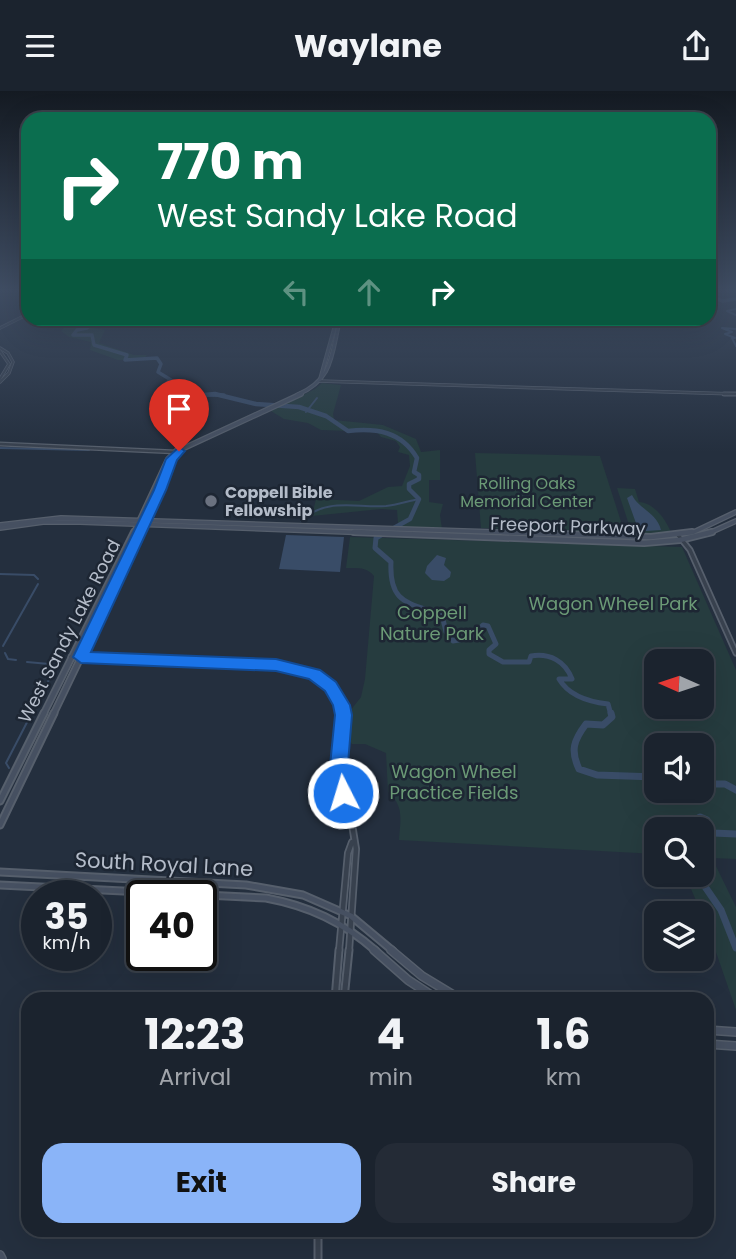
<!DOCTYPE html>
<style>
body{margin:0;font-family:Poppins,sans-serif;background:#242b36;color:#f1f3f6;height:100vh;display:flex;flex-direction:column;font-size:26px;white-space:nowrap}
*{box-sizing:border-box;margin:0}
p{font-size:23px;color:#a0a4aa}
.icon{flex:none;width:38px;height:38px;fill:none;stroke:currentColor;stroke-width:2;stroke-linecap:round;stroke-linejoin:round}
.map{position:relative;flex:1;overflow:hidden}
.details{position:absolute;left:21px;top:901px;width:693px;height:245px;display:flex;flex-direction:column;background:#1b232e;border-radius:21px;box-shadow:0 7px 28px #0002,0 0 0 2px #39404a}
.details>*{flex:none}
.top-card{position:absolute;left:21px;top:21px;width:695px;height:214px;border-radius:21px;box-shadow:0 7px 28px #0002,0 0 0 2px #39404a;background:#0b6e4f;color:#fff;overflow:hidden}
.needle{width:46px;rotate:273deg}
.controls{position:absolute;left:644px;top:558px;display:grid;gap:14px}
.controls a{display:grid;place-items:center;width:70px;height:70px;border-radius:14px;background:#1b232e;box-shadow:0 7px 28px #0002,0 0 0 2px #39404a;font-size:35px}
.speed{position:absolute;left:21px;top:789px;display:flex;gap:14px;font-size:35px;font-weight:700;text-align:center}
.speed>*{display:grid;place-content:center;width:91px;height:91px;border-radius:50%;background:#1b232e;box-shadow:0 7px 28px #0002,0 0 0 2px #39404a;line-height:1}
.speed small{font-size:18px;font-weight:400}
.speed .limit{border:4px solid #111;border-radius:10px;background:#fff;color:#111}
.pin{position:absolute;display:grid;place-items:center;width:60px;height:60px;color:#fff;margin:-72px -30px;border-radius:50% 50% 50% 0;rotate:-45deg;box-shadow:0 0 7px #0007}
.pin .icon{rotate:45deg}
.me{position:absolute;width:77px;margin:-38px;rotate:355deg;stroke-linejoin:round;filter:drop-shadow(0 0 5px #0008)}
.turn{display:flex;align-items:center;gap:24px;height:147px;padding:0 21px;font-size:32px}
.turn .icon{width:91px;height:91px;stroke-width:2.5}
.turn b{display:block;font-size:49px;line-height:60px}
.lanes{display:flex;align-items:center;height:66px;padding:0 21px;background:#0003;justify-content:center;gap:35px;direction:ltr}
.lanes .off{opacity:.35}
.eta{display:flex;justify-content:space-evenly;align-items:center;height:119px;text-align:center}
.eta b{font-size:42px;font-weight:700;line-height:49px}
.button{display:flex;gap:14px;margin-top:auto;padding:14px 21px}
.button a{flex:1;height:80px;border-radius:21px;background:#8ab4f8;color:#111;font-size:28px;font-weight:700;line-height:80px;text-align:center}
.button a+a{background:#242b36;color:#f1f3f6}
header{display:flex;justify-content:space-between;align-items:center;height:91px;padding:0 21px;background:#1b232e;font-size:32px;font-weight:700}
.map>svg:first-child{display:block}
.green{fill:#263c3f;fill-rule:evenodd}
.water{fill:#394c67}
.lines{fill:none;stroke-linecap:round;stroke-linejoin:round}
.stream{stroke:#394c67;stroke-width:2}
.river-far3{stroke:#394c67;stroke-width:3.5}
.river-far2{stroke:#394c67;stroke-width:4.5}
.river-far1{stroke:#394c67;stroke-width:5}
.river{stroke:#394c67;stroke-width:7}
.tertiary-far4-casing{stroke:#565f6c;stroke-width:3.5}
.tertiary-far3-casing{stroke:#565f6c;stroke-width:5}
.tertiary-far2-casing{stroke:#565f6c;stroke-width:7}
.tertiary-far1-casing{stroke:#565f6c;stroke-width:8}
.tertiary-casing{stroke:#565f6c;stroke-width:9}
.secondary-far4-casing{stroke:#565f6c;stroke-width:4.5}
.secondary-far3-casing{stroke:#565f6c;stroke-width:6}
.secondary-far2-casing{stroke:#565f6c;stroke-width:8}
.secondary-far1-casing{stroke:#565f6c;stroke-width:9}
.secondary-casing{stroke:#565f6c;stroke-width:10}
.tertiary-far4{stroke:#38414e;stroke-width:2}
.tertiary-far3{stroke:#38414e;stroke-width:2.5}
.tertiary-far2{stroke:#38414e;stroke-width:3.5}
.tertiary-far1{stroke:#38414e;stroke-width:4.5}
.tertiary{stroke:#38414e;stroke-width:5}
.secondary-far4{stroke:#465061;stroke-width:2.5}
.secondary-far3{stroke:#465061;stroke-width:3.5}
.secondary-far2{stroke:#465061;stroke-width:4.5}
.secondary-far1{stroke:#465061;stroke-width:5}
.secondary{stroke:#465061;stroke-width:7}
.route{fill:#1a73e8;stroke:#114b97;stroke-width:2}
.worship-dot{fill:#6b7280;stroke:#1d2633;stroke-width:2.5}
.labels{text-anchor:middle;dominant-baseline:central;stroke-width:5;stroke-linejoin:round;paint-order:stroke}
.far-park-label{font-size:16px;fill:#6b9a76;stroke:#1d2633}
.far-poi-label{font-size:16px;font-weight:bold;fill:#b4bcc9;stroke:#1d2633;text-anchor:start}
.street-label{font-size:18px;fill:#b4bcc9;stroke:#1d2633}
.park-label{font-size:18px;fill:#6b9a76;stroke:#1d2633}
.near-street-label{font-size:21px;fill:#b4bcc9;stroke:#1d2633}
</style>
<header><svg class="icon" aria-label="menu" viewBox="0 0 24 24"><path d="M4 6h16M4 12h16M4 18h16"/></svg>Waylane<svg class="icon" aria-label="share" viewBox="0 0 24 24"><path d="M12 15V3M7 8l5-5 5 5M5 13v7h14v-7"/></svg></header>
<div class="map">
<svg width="736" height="1168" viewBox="0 0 736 1168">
<rect width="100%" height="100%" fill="#242f3e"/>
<g class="green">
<path d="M72 228H98L91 237 105 239 99 252 134 264H147L144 268 118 269 90 259 91 251 69 246 61 240Z"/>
<path d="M322 292 341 294 333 323 334 329 383 334 416 348 421 361 440 359V389H429V411L443 413 440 424 442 438 404 437 398 432 397 419 381 418 312 425 316 408 359 410 388 396 402 395 410 375 409 364 398 361 400 356 396 350 381 346 377 341 321 339 308 332 284 328 271 320 315 298Z"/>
<path d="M475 362 600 365 624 440 619 443 481 437Z"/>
<path d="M617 397 635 398 639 411C655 412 667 430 672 444L632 443Z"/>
<path d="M350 446 682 456 736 579V768L712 767 736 816V919L707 835 685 784H702V738H656V763L399 749C400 729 405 716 388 701L386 662 365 653H352L348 648 350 620 361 606 365 588 374 485C367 476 358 477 346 477ZM656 570H702V616H656ZM656 654H702V700H656Z"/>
</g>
<g class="water">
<path d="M632 404C639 418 657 422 661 439L646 440 637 435 627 407Z"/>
<path d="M286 444 344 446 340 481 279 478Z"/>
<path d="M437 464 446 467 444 474 451 481 450 486 444 490 432 489 425 482 427 475Z"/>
</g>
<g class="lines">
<g class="stream">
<path d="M736 218 727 220 736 224"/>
<path d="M736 238 722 237 732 241 725 243 735 247H732L736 255"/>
<path d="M306 321 317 307"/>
<path d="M0 357 89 359"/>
<path d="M301 430C326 406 355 417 386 415 397 414 408 410 419 408"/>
<path d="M0 483 34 484 38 488"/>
<path d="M3 555 38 493"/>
<path d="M5 562 8 568 16 569"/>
<path d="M9 677 6 672 54 579 49 573 27 571"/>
</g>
<g class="river-far3">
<path d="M709 205 723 210 736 208"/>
<path d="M95 228 87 237 77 239 73 244H92L94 254 127 264 125 269 157 267 161 273 158 281 171 289 164 294 186 300 191 304"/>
<path d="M196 304H224"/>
</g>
<path class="river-far2" d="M189 303 192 305 215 303 256 313 299 316 326 325 348 340C376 337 401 340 417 367L414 381 419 384V388L409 393V398L419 408 410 428 383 443"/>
<path class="river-far1" d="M386 441 376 447 375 457 391 471C389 513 408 511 442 524L446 541 453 550 470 547 483 534 488 535 496 553 489 559V563L503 571H529L531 565C550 562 565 570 572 588H559C569 605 590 611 608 613L611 624"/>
<g class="river">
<path d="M611 622 612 626 603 634 586 633C574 649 570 659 579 678L597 684 656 686"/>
<path d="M702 693H725L736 699"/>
<path d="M681 738 700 726 707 729 713 742 736 743"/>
<path d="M697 784 721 819 736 857"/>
</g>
<defs>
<g id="tertiary-far4">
<path d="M0 237 28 223"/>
<path d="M0 257 8 262 13 271 9 282 0 291"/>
<path d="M0 260 9 273 0 288"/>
<path d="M319 290 736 303"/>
</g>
<g id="tertiary-far3">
<path d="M724 303H736"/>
<path d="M0 353 176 361"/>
</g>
<g id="tertiary-far2">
<path d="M678 444 690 459 736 562"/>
<path d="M71 566 291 575C316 584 341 593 341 624"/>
</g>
<g id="tertiary-far1">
<path d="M341 622 338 686 351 727 356 758 349 860"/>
<path d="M339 860 348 762 352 751"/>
</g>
<g id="tertiary">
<path d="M335 908 339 859"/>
<path d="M344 908 349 859"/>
<path d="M318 1139V1168"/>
</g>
<g id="secondary-far4">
<path d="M320 289 337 228"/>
<path d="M297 304C334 288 331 264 340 228"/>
</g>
<g id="secondary-far3">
<path d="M0 434 61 427 557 443"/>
<path d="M0 437 43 431H80L401 443"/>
<path d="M133 443 168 368 180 356"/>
<path d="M140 443 172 368 182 358 301 303"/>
<path d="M677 443 694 441 736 421"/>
<path d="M707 443 736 430"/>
</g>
<g id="secondary-far2">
<path d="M354 441 644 452 680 449 712 441"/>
<path d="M502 441 651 446 692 441"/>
<path d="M43 624 134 441"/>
<path d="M53 624 141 441"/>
</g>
<g id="secondary-far1">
<path d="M0 710 44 622"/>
<path d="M0 734 54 622"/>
<path d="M0 781 246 794 303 804 351 825 393 860"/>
<path d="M0 794 266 807C309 815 343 831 376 860"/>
</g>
<g id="secondary">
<path d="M374 859 408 889 437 908"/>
<path d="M391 859 422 885 460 908"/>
<path d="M707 939 736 941"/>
<path d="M707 953 736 955"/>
<path d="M0 1164 2 1168"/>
</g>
</defs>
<use href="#tertiary-far4" class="tertiary-far4-casing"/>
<use href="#tertiary-far3" class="tertiary-far3-casing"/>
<use href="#tertiary-far2" class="tertiary-far2-casing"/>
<use href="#tertiary-far1" class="tertiary-far1-casing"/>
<use href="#tertiary" class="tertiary-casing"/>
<use href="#secondary-far4" class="secondary-far4-casing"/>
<use href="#secondary-far3" class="secondary-far3-casing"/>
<use href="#secondary-far2" class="secondary-far2-casing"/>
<use href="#secondary-far1" class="secondary-far1-casing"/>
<use href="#secondary" class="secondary-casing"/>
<use href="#tertiary-far4" class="tertiary-far4"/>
<use href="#tertiary-far3" class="tertiary-far3"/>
<use href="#tertiary-far2" class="tertiary-far2"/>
<use href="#tertiary-far1" class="tertiary-far1"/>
<use href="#tertiary" class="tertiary"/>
<use href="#secondary-far4" class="secondary-far4"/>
<use href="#secondary-far3" class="secondary-far3"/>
<use href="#secondary-far2" class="secondary-far2"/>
<use href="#secondary-far1" class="secondary-far1"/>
<use href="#secondary" class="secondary"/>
</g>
<linearGradient id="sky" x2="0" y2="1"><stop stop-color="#141a22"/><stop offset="0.55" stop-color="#3f4d63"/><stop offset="1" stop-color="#3f4d63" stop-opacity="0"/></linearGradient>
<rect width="736" height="361" fill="url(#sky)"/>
<path class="route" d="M179 356 185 360 177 369 166 399 91 561 276 568 320 579 336 591 350 614 352 624 347 685 352 702 349 708 343 710 336 708 329 685 335 624 333 614 325 600 309 588 276 580 81 572 73 566 154 399 166 368Z"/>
<circle class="worship-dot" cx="211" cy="410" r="7"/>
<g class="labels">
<g class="far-park-label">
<text x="527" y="392">Rolling Oaks<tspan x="527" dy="18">Memorial Center</tspan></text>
</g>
<g class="far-poi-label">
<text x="225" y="401">Coppell Bible<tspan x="225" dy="18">Fellowship</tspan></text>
</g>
<g class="street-label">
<text transform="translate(568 435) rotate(2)">Freeport Parkway</text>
<text transform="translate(69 540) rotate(-63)">West Sandy Lake Road</text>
</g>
<g class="park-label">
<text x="613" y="512">Wagon Wheel Park</text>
<text x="432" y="521">Coppell<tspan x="432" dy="21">Nature Park</tspan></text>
<text x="454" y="680">Wagon Wheel<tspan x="454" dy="21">Practice Fields</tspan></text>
</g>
<g class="near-street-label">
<text transform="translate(164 773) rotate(3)">South Royal Lane</text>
</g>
</g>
</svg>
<div class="controls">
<a><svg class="needle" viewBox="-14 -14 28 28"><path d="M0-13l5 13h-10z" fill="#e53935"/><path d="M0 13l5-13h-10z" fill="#a0a4aa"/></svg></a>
<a><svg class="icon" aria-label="sound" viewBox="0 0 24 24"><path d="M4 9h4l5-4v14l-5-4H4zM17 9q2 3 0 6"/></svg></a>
<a><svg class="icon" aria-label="search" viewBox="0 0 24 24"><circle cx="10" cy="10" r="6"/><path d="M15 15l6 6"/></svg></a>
<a><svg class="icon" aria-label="layers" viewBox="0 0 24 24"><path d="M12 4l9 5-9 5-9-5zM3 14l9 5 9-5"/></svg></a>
</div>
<div class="speed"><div>35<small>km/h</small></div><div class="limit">40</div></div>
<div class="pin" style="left:179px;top:360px;background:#d93025"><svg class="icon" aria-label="arrive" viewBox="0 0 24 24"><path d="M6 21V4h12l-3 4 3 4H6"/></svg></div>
<svg class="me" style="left:343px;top:702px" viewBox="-20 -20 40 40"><circle r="17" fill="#1a73e8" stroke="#fff" stroke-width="3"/><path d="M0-11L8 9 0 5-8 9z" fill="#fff"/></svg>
<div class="top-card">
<div class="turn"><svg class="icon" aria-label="right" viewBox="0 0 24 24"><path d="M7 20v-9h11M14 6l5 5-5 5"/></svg><div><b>770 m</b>West Sandy Lake Road</div></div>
<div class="lanes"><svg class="icon off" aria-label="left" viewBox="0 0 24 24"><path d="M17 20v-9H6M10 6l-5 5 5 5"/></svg><svg class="icon off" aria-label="ahead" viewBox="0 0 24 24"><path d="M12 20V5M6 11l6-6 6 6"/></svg><svg class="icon" aria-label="right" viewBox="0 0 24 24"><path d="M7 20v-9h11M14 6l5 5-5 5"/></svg></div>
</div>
<section class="details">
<div class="eta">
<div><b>12:23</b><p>Arrival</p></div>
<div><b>4</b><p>min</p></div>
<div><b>1.6</b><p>km</p></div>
</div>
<div class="button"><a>Exit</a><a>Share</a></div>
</section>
</div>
